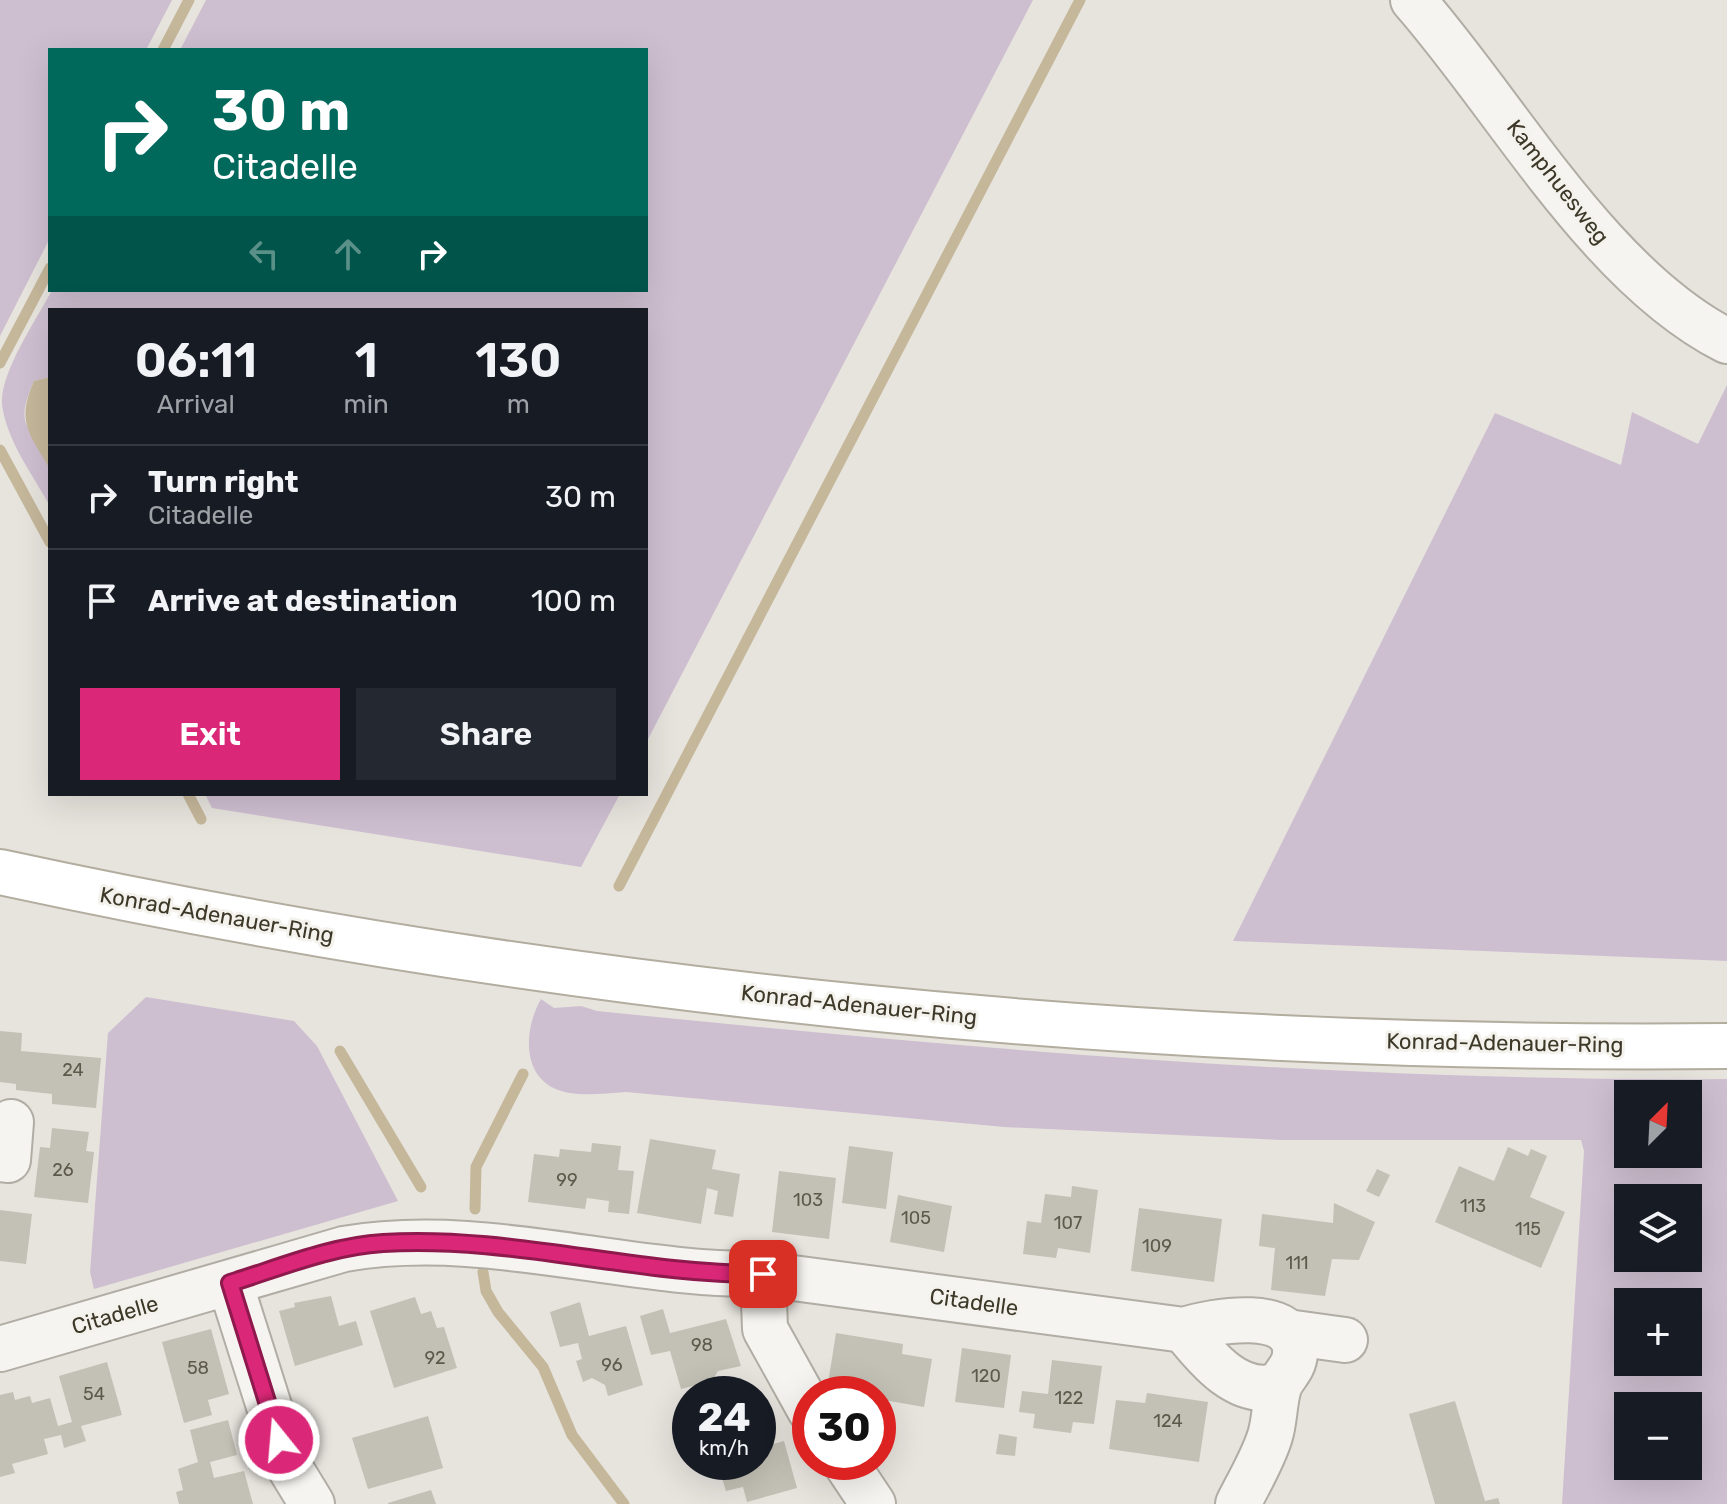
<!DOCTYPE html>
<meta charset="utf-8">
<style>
body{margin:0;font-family:Rubik,sans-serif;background:#242831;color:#f1f3f6;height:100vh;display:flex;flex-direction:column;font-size:30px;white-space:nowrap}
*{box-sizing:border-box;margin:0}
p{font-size:26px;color:#9ea1a6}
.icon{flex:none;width:44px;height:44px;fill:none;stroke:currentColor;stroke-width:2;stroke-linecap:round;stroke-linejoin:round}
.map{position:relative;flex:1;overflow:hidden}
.sheet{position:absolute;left:48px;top:308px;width:600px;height:488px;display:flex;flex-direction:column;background:#171b24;border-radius:0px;box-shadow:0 8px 32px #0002}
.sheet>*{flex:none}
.top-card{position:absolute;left:48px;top:48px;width:600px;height:244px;border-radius:0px;box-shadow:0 8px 32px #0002;background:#00695c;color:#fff;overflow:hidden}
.needle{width:52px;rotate:24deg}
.buttons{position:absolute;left:1614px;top:1080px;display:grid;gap:16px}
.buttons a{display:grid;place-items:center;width:88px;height:88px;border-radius:0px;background:#171b24;box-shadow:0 8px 32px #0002;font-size:40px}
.speed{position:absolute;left:672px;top:1376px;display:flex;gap:16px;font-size:40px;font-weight:700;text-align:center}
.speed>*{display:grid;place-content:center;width:104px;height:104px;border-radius:50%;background:#171b24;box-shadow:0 8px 32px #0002;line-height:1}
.speed small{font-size:20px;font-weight:400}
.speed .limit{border:12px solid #d22;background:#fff;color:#111}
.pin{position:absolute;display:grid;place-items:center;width:68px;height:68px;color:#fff;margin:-34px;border-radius:16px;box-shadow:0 4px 12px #0006}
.me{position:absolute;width:88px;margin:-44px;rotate:343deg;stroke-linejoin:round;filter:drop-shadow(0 0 6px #0008)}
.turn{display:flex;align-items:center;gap:28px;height:168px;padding:0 32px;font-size:36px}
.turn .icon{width:104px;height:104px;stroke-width:2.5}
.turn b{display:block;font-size:56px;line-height:68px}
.lanes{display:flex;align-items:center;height:76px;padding:0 32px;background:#0003;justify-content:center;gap:40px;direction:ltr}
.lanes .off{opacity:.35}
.eta{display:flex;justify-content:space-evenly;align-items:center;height:136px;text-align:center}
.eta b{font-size:48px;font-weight:600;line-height:56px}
.primary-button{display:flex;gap:16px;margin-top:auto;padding:16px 32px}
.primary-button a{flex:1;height:92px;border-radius:0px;background:#db2777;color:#fff;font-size:32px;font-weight:600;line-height:92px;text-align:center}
.primary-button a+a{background:#242831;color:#f1f3f6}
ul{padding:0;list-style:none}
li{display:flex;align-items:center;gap:24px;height:104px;padding:0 32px;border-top:2px solid #363941}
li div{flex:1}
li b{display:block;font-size:30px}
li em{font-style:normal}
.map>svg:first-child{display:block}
.green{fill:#cebfd0;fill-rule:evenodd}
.water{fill:#c5b79a}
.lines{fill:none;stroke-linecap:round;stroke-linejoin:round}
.stream{stroke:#c5b79a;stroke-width:11}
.building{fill:#c3c0b5}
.minor-casing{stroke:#b1ada4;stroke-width:48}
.major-casing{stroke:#b2ad9e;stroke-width:48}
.minor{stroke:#f5f4f0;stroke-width:44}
.major{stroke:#fff;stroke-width:44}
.route-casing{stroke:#8e194d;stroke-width:20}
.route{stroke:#db2777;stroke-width:14}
.labels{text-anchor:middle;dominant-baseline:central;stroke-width:6;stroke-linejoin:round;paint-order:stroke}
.number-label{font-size:18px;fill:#5e5a4b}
.street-label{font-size:22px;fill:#3d3828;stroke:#f4f2ed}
</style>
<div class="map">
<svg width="1727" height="1504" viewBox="0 0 1727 1504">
<rect width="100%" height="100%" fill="#e7e4de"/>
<g class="green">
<path d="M0 0H172L146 50H50V238L0 336Z"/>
<path d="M206 0H1033L646 743V310H50V377L34 381C10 434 37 425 50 468 53 479 50 495 50 506 33 475 6 440 2 404 0 372 37 319 52 290H646V50H180Z"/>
<path d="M1727 385V961L1233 941 1495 413 1621 465 1632 412 1698 444Z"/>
<path d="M205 794H620L581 867 212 808Z"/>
<path d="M146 997 294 1021 317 1046 398 1201 94 1289 90 1272 108 1033Z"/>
<path d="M541 999 554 1008 581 1006 597 1011C973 1049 1349 1082 1727 1079V1504H1562L1584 1151 1581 1140H1280L1004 1127 626 1092C608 1093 587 1096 570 1093 521 1086 522 1032 541 999ZM1628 1094H1688V1154H1628ZM1628 1198H1688V1258H1628ZM1628 1302H1688V1362H1628ZM1688 1406V1466H1628V1406Z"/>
</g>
<path class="water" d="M50 377V469C29 433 16 422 34 381Z"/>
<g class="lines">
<g class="stream">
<path d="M163 50 189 0"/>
<path d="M0 363 50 268"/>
<path d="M0 450 50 542"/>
<path d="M188 794 201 819"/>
<path d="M619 886 1080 0"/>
<path d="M340 1051 421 1187"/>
<path d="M475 1209 476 1167 523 1074"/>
<path d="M483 1272 486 1291 498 1312 543 1367 572 1435 624 1504"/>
</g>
</g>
<g class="building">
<path d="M0 1031 22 1033 21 1051 101 1058 96 1108 52 1104V1094L16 1090V1084L0 1082Z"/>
<path d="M52 1128 89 1132 86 1151 94 1152 88 1203 34 1197 40 1147 50 1148Z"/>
<path d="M650 1139 716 1150 712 1169 740 1174 733 1217 714 1214 718 1191 707 1188 701 1224 637 1213Z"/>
<path d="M592 1143 621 1146 618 1170 634 1171 629 1214 608 1212 609 1201 587 1198 585 1209 528 1202 534 1154 559 1157 560 1149 591 1152Z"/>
<path d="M849 1146 893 1152 886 1209 842 1203Z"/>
<path d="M1508 1147 1528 1156 1531 1149 1547 1156 1530 1197 1565 1212 1541 1268 1435 1222 1459 1166 1494 1181Z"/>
<path d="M1377 1169 1390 1175 1379 1197 1366 1191Z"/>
<path d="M779 1171 836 1178 829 1239 772 1232Z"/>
<path d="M1072 1186 1098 1190 1090 1253 1058 1248 1056 1258 1023 1254 1027 1221 1041 1223 1045 1194 1071 1197Z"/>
<path d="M898 1195 952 1206 944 1252 890 1242Z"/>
<path d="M1334 1203 1375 1222 1359 1260 1332 1259 1325 1296 1271 1290 1275 1248 1259 1246 1262 1214 1333 1223Z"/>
<path d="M1139 1208 1222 1219 1214 1282 1131 1271Z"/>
<path d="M0 1210 32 1214 26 1264 0 1261Z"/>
<path d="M331 1296 339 1326 356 1321 363 1345 295 1366 279 1311 295 1307 294 1303Z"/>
<path d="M415 1297 421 1314 431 1311 437 1328 444 1327 457 1368 394 1388 370 1311Z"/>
<path d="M580 1302 589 1336 626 1326 643 1385 608 1396 605 1385 592 1378 583 1382 576 1361 582 1359 578 1343 560 1347 550 1312Z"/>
<path d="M663 1309 670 1333 726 1319 741 1366 718 1371 712 1381 681 1389 670 1351 651 1355 640 1316Z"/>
<path d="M211 1329 229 1394 208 1400 212 1415 184 1423 162 1342Z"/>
<path d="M836 1333 903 1344 902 1354 932 1359 924 1407 878 1399V1394L827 1390Z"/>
<path d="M962 1348 1011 1355 1004 1408 955 1402Z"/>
<path d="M1052 1360 1102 1366 1094 1424 1073 1422 1071 1433 1033 1428 1035 1414 1019 1412 1022 1391 1048 1394Z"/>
<path d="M107 1362 122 1415 81 1426 86 1441 64 1448 61 1435 44 1439 48 1454 12 1464 15 1473 0 1477V1395L13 1392 15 1400 30 1396 32 1403 50 1398 58 1426 72 1422 59 1376Z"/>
<path d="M1147 1393 1208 1402 1199 1462 1109 1449 1116 1400 1145 1403Z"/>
<path d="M1455 1401 1485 1501 1498 1498 1500 1504H1435L1409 1414Z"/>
<path d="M428 1416 443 1468 368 1489 352 1438Z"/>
<path d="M228 1420 237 1455 210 1462 214 1478 244 1471 253 1504H179L176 1492 183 1490 178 1469 198 1462 190 1430Z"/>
<path d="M758 1422 766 1446 784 1441 797 1488 747 1502 743 1487 726 1491 722 1478 730 1475 727 1462H758Z"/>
<path d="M999 1434 1017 1437 1015 1456 996 1454Z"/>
<path d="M431 1490 436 1504H388V1503Z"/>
</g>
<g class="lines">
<defs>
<g id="minor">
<path d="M1413 0C1507 107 1599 276 1727 341"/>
<path d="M0 1159 8 1160 11 1122"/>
<path d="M763 1274 765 1329 810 1410"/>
<path d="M230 1283 287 1463 312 1504"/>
<path d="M1184 1330C1207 1359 1240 1399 1279 1385"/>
<path d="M1287 1332 1345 1340"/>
<path d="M0 1349 344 1249C484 1225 623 1276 763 1274L1184 1330C1211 1321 1298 1305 1295 1354 1294 1369 1283 1375 1279 1387 1274 1403 1275 1420 1270 1436 1263 1459 1249 1482 1238 1504"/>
<path d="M845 1462 873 1504"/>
</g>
<path id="major" d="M0 872C565 994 1149 1052 1727 1046"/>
</defs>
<use href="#minor" class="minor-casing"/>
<use href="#major" class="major-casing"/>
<use href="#minor" class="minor"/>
<use href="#major" class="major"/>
</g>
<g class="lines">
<defs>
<path id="route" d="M279 1440 230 1283C279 1268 331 1246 383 1243 511 1235 636 1275 763 1274"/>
</defs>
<use href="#route" class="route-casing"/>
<use href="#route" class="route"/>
</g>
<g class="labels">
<g class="number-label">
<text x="73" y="1070">24</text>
<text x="63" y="1170">26</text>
<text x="567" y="1180">99</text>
<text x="808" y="1200">103</text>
<text x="1473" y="1206">113</text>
<text x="916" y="1218">105</text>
<text x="1068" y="1223">107</text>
<text x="1528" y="1229">115</text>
<text x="1157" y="1246">109</text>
<text x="1297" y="1263">111</text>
<text x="702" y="1345">98</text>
<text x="435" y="1358">92</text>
<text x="612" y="1365">96</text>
<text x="198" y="1368">58</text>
<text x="986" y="1376">120</text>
<text x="94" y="1394">54</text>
<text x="1069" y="1398">122</text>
<text x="1168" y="1421">124</text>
</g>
<g class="street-label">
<text transform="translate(1558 182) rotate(52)">Kamphuesweg</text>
<text transform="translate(217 915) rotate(10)">Konrad-Adenauer-Ring</text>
<text transform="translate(859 1005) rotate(6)">Konrad-Adenauer-Ring</text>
<text transform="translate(1505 1043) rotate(1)">Konrad-Adenauer-Ring</text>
<text transform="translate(974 1302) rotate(8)">Citadelle</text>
<text transform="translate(115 1315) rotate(-16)">Citadelle</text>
</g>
</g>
</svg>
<div class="buttons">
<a><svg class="needle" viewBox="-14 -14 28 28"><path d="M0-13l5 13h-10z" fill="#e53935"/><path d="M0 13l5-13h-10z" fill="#9ea1a6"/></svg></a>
<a><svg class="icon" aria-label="layers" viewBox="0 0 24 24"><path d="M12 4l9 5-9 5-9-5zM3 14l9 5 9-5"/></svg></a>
<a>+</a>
<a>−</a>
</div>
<div class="speed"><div>24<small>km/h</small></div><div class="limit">30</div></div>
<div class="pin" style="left:763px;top:1274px;background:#d93025"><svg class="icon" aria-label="arrive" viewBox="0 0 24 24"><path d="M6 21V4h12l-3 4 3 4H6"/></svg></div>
<svg class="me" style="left:279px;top:1440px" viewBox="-20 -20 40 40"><circle r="17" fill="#db2777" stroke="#fff" stroke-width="3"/><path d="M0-11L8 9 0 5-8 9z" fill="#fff"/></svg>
<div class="top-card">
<div class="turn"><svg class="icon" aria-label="right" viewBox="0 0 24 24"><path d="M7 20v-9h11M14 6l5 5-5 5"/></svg><div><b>30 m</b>Citadelle</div></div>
<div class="lanes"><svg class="icon off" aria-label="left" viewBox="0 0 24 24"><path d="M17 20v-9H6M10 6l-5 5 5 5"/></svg><svg class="icon off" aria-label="ahead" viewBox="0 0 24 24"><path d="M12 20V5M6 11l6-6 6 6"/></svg><svg class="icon" aria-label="right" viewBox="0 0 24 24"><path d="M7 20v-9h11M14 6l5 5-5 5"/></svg></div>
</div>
<section class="sheet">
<div class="eta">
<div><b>06:11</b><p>Arrival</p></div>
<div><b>1</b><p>min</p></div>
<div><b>130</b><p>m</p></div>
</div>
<ul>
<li><svg class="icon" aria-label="right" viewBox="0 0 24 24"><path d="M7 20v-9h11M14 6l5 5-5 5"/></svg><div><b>Turn right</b><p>Citadelle</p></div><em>30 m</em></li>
<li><svg class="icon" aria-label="arrive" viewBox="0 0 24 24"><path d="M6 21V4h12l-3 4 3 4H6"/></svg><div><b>Arrive at destination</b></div><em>100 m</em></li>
</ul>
<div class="primary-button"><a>Exit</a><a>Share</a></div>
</section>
</div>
